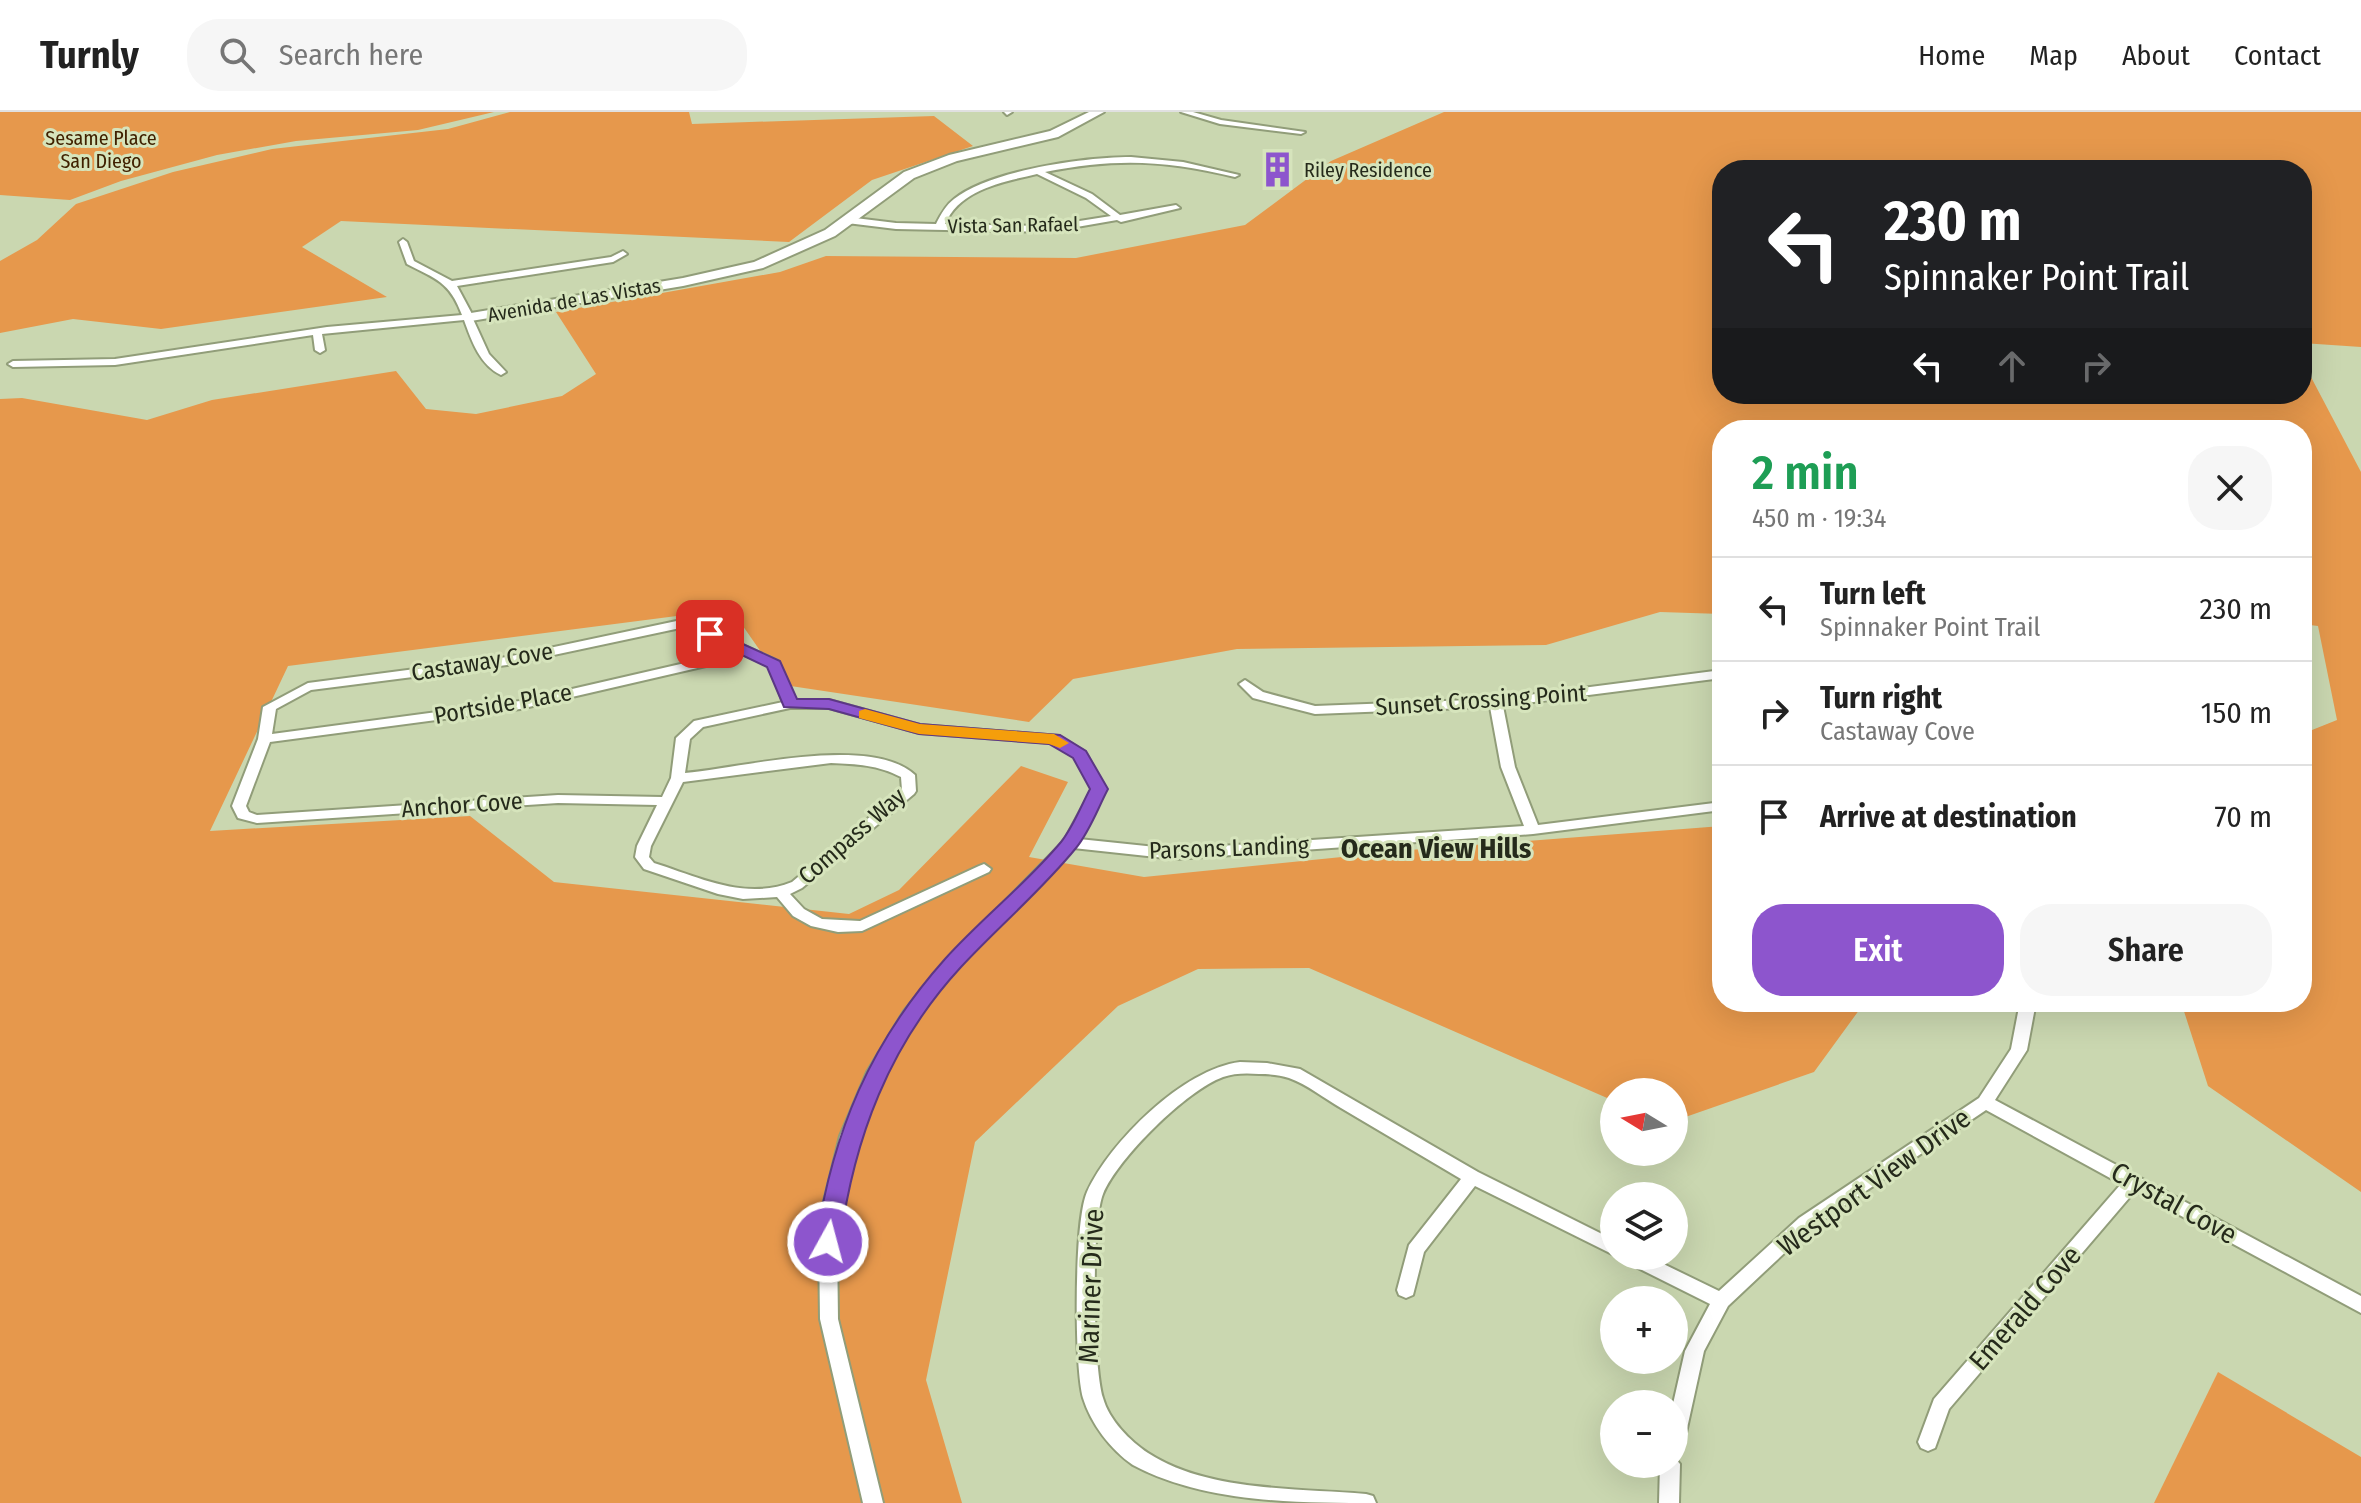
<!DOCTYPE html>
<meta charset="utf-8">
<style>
body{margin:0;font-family:"Fira Sans Condensed",sans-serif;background:#f6f6f6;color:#222;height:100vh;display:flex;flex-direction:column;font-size:30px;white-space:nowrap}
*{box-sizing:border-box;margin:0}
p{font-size:26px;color:#767676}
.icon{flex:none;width:44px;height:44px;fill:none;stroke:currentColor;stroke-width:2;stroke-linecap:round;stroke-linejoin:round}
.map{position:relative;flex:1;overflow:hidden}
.details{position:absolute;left:1712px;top:308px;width:600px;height:592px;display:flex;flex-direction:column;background:#fff;border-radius:32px;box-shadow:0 8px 32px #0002}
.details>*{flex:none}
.guide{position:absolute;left:1712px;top:48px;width:600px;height:244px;border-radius:32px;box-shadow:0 8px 32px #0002;background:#202124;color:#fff;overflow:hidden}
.needle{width:52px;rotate:280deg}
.tools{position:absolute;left:1600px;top:966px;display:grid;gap:16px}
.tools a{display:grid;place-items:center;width:88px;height:88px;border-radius:50%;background:#fff;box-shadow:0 8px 32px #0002;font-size:40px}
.pin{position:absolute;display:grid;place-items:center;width:68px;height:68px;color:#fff;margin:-34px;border-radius:16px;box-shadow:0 4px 12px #0006}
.me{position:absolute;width:88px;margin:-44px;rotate:7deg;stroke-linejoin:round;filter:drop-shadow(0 0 6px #0008)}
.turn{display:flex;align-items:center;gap:28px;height:168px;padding:0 40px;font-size:36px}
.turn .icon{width:104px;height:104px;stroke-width:2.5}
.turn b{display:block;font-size:56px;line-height:68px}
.lanes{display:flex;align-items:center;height:76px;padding:0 40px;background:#0003;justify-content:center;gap:40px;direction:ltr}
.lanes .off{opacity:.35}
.round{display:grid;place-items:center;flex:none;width:84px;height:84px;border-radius:32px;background:#f6f6f6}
.overview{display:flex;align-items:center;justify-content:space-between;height:136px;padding:0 40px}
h1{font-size:48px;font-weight:600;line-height:60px;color:#1e9e55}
.button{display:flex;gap:16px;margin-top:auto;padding:16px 40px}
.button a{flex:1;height:92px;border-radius:32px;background:#8d55cd;color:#fff;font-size:32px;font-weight:600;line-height:92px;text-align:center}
.button a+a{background:#f6f6f6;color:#222}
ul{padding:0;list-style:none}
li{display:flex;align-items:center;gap:24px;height:104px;padding:0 40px;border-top:2px solid #e0e0e0}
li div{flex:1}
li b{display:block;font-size:30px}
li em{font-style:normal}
header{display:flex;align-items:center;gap:48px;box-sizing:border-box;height:112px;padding:0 40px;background:#fff;border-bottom:2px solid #e0e0e0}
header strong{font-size:38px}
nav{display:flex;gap:44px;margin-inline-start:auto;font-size:28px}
.search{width:560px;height:72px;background:#f6f6f6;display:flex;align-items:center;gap:20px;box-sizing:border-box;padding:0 28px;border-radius:32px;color:#767676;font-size:30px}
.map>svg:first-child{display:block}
.green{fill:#e6984c}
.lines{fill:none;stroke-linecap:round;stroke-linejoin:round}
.street-casing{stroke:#919d79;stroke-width:4}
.secondary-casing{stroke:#919d79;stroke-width:4}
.street{fill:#fff;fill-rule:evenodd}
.secondary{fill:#fff;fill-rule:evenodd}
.route{fill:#8d55cd;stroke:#5c3785;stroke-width:2}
.slow{fill:#f59e0b}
.labels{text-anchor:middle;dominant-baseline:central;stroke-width:6;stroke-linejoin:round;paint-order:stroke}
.far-park-label{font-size:20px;fill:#402100;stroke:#d6e4bc}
.far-poi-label{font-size:20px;fill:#252a1b;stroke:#d6e4bc;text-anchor:start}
.far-street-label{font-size:20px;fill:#252a1b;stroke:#d6e4bc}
.street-label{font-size:24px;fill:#252a1b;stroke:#d6e4bc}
.quarter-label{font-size:28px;font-weight:bold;fill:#252a1b;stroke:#d6e4bc}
.near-street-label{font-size:28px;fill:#252a1b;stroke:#d6e4bc}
</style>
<header>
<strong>Turnly</strong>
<div class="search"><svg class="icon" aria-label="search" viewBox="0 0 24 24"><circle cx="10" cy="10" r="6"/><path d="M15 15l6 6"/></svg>Search here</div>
<nav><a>Home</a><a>Map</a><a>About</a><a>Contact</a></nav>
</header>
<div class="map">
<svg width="2361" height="1391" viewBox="0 0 2361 1391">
<rect width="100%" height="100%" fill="#cad7b0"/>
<g class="green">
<path d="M0 0H494L418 18 296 29 217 43 121 69 70 88 0 83Z"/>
<path d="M510 0H689L692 12 934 4 973 34 872 68 789 130 341 109 302 135 387 185 161 217 73 207 0 221V149L37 128 76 92 173 60 272 37 448 17Z"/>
<path d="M1444 0H2361V235L2302 231V58H1722V282H2302V248L2361 360V1080L2208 974 2181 890H2302V622L2337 608 2318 514 2302 512V318H1722V502L1660 500 1546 533 1237 537 1073 567 1029 610 784 573 731 497 288 554 210 719 470 704 554 770 849 802 899 778 1021 654 1068 670 1029 745 1144 765 1421 737 1722 714V890H1865L1814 960 1674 1009V980H1614V989L1309 856 1198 857 1118 894 975 1030 926 1268 962 1391H0V287L22 286 147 308 212 288 396 259 426 297 476 302 562 284 596 262 556 200 780 160 826 144 1076 146 1245 113 1331 49Z"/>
<path d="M2218 1260 2361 1345V1391H2154Z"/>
</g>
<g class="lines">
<defs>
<g id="street">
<path d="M1004 0H1012L1007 3Z"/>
<path d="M1181 0H1193L1221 8 1305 20 1301 22 1220 12Z"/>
<path d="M1131 45 1183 50 1239 63 1235 65C1163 48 1117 46 1045 60L1092 82 1120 103 1176 93 1180 96 1121 110 1117 108 1048 120 896 117 847 111 843 108 847 105 896 111 936 112C941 102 946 93 954 87 990 58 1086 45 1131 45ZM1037 62 1086 86 1111 104 1048 114 945 112C960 77 1003 70 1037 62Z"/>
<path d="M403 127 407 130 414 149 452 169 611 145 623 139 627 142 613 150 457 174 472 202 476 205 473 207 489 242 506 260 501 263C480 253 472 230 464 208L322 222 325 238 320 241 315 238 313 223 115 253 13 255 8 252 13 249 115 247 327 215 462 203C450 170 436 167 407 152L399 130Z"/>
<path d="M686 507 778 549 795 588H829L920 613 1059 624 1085 640 1106 677 1079 727 1175 737 1524 714 1501 655 1490 595 1315 602 1253 586 1239 572 1245 568 1263 580 1315 594 1496 587 1722 558V566L1503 594 1515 655 1538 713 1722 690V698L1533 722 1175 747 1073 736 956 857 916 907 883 961 858 1024 841 1093 837 1130 838 1207 883 1391H863L820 1207 819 1130 823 1093 840 1024 867 960 904 899 946 849 1064 729 1092 677 1075 645 1051 631 919 621 829 596H790L703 615 690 627 685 661C741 656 871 622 915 663L916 679 914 682 802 776 790 782 804 797 822 807 860 809 979 754 984 752 991 757 989 760 862 819 838 820 811 814 793 804 777 785 743 787 718 782 644 757 635 745 637 734 657 693 558 691 257 711 238 706 232 694 258 627 263 595 308 571 507 545ZM685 515 725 534 711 545 520 589 272 622 276 597 311 578 507 553ZM734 538 769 554 783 590 694 609 676 626 671 666 662 685 558 683 257 703 249 700 246 694 270 630 520 597 719 551ZM831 651C857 652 878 653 901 665L902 678 792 770C745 789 699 765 654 751L649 745 651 734 683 670Z"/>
<path d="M2020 890H2036L2027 938 1995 988 2361 1184V1201L2135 1079 1949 1297 1935 1336 1928 1339 1921 1336 1918 1330 1934 1287 2121 1072 1986 998 1811 1116 1728 1194 1704 1239 1684 1330 1681 1336 1674 1339 1673 1292 1685 1239 1710 1192 1624 1149 1621 1144H1647L1719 1179 1799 1106 1979 986 2011 937Z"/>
<path d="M1240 950 1267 951 1300 957 1478 1060 1614 1128V1143L1475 1074 1424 1140 1413 1183 1406 1186 1399 1183 1397 1178 1409 1133 1461 1067C1421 1043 1381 1020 1341 996 1325 987 1307 972 1289 966 1280 963 1268 962 1259 962 1247 961 1234 961 1223 965 1187 978 1118 1046 1103 1082 1091 1112 1093 1254 1103 1286 1109 1308 1130 1329 1148 1341 1208 1380 1297 1376 1366 1382L1373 1384 1376 1391C1296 1391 1204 1391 1133 1353 1111 1338 1091 1312 1083 1286 1074 1254 1074 1109 1087 1080 1110 1030 1183 957 1240 950Z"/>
<path d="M1674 1345 1680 1352 1679 1391H1659L1660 1352H1674Z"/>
</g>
<path id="secondary" d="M1089 0H1104L1058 25 957 49 914 66 835 124 763 156 683 174 471 209 464 205 471 201 683 166 754 150 825 118 904 60 949 43 1050 19Z"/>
</defs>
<use href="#street" class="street-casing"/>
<use href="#secondary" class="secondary-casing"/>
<use href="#street" class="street"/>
<use href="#secondary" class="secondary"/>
</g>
<path class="route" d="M710 517 780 549 797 587H829L920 612 1060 623 1086 639 1108 677C1098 696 1090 719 1076 736 1042 778 998 815 961 855 889 933 854 1026 840 1130L836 1136H820L816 1130C833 1019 870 931 945 847 982 806 1026 772 1061 730 1073 715 1081 694 1090 677L1073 646 1049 632 919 622 829 597 784 595 767 555 704 525 702 522Z"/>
<path class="slow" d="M865 597 920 612 1054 622 1069 631 1060 636 1049 632 919 622 859 606V599Z"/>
<defs>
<symbol id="building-bare" viewBox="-9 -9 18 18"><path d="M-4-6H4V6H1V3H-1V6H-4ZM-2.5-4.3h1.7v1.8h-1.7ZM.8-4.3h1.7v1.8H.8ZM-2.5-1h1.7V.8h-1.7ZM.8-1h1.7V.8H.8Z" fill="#8d55cd" stroke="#d6e4bc" stroke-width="2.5" paint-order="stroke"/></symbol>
</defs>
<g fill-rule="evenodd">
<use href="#building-bare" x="1252" y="32" width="51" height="51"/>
</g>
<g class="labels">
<g class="far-park-label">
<text x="101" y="26">Sesame Place<tspan x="101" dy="23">San Diego</tspan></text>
</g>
<g class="far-poi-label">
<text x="1304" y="58">Riley Residence</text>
</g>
<g class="far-street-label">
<text transform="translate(1013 113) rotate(-1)">Vista San Rafael</text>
<text transform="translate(574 188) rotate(-10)">Avenida de Las Vistas</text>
</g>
<g class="street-label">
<text transform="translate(482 550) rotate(-9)">Castaway Cove</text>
<text transform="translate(1481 588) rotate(-4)">Sunset Crossing Point</text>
<text transform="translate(503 592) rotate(-10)">Portside Place</text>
<text transform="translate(462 693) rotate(-4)">Anchor Cove</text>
<text transform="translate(852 724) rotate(-41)">Compass Way</text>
<text transform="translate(1229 736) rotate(-2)">Parsons Landing</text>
</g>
<g class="quarter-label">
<text x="1436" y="736">Ocean View Hills</text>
</g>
<g class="near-street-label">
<text transform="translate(1874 1070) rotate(-36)">Westport View Drive</text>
<text transform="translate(2174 1091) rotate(29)">Crystal Cove</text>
<text transform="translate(1091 1174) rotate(-88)">Mariner Drive</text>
<text transform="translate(2025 1196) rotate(-49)">Emerald Cove</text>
</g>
</g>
</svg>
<div class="tools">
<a><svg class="needle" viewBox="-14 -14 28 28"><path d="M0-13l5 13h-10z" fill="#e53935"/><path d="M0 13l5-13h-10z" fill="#767676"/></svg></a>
<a><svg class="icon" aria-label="layers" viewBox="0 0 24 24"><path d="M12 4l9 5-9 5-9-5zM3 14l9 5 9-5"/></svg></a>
<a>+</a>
<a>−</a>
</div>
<div class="pin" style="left:710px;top:522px;background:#d93025"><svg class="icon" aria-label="arrive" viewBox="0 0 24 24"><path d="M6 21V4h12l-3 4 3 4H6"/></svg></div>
<svg class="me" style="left:828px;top:1130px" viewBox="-20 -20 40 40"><circle r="17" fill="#8d55cd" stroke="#fff" stroke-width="3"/><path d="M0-11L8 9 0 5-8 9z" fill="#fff"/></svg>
<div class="guide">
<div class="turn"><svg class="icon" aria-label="left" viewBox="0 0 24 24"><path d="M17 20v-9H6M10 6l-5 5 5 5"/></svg><div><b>230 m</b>Spinnaker Point Trail</div></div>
<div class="lanes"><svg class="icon" aria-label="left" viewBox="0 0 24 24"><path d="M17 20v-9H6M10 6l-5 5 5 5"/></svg><svg class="icon off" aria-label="ahead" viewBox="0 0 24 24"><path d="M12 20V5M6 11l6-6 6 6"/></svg><svg class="icon off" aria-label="right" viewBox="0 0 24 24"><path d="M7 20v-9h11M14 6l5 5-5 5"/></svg></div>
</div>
<section class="details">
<div class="overview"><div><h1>2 min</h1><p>450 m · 19:34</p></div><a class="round"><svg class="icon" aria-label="close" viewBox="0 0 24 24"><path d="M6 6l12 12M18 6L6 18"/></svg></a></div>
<ul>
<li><svg class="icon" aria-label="left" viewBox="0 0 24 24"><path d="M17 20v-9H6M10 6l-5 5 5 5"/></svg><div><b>Turn left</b><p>Spinnaker Point Trail</p></div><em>230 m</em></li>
<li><svg class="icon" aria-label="right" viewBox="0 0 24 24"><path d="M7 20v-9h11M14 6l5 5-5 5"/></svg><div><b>Turn right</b><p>Castaway Cove</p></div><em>150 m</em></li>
<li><svg class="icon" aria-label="arrive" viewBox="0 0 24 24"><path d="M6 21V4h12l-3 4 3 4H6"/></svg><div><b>Arrive at destination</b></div><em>70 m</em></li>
</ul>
<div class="button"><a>Exit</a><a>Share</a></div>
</section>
</div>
